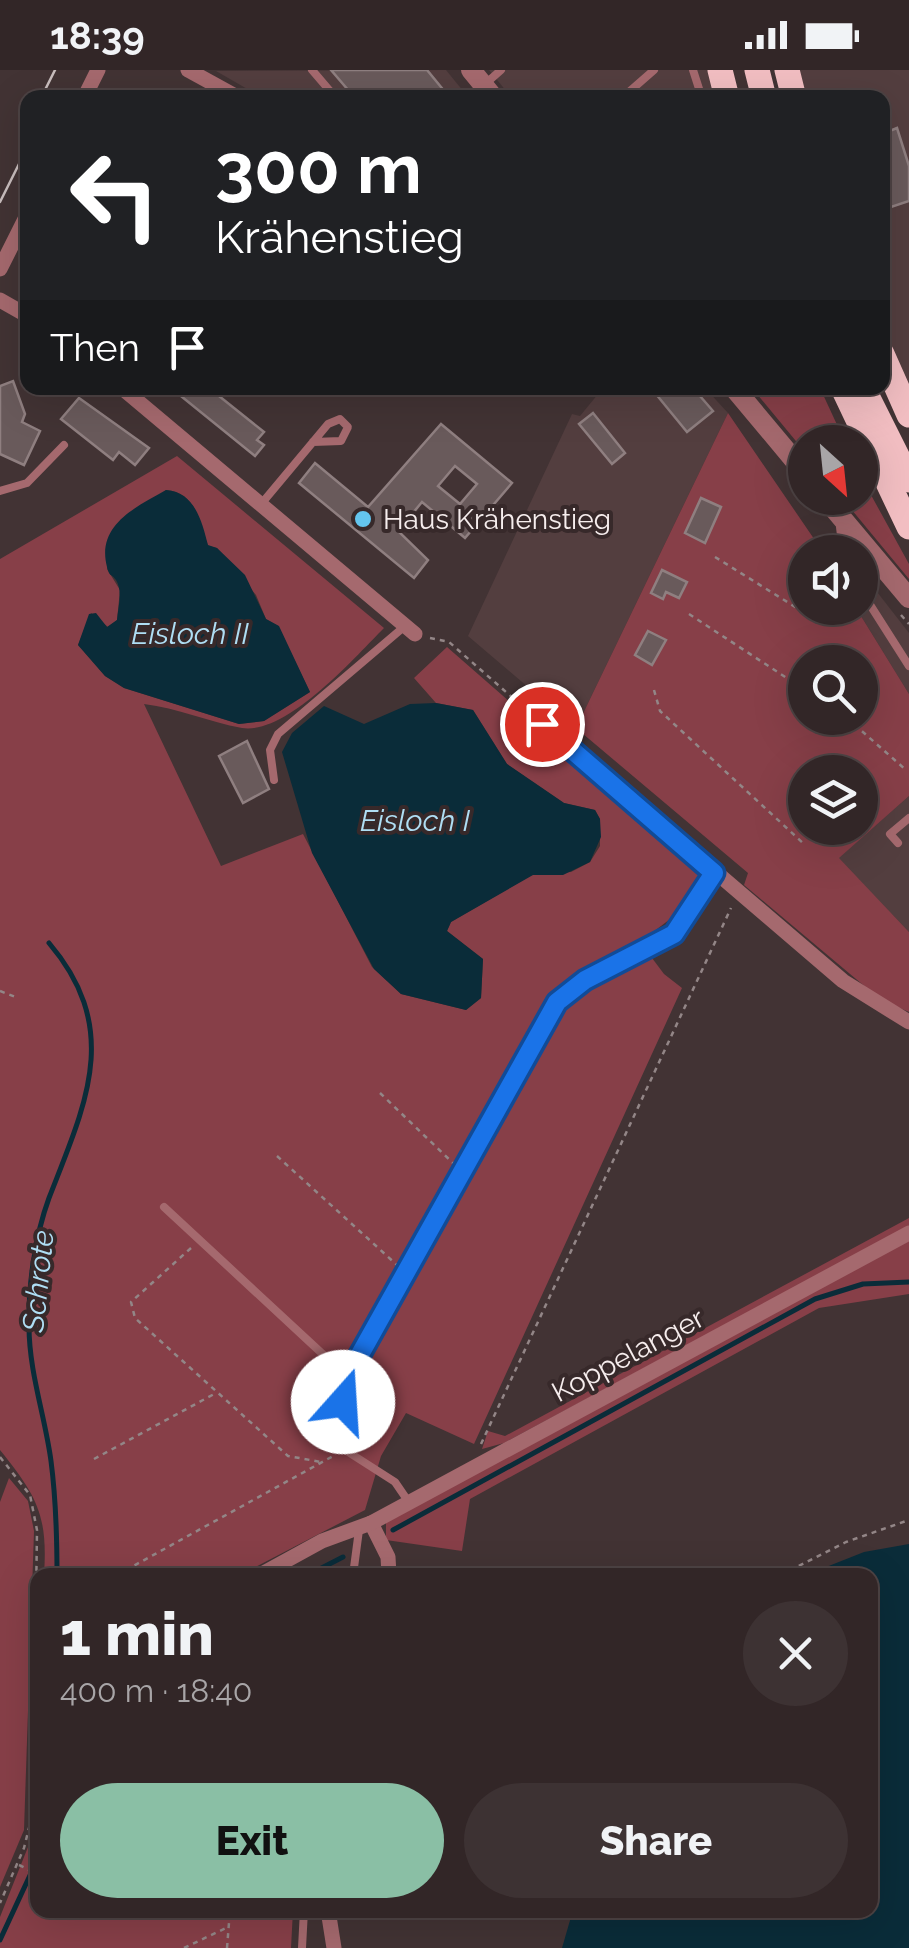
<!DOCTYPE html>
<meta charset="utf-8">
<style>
body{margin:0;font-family:Raleway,sans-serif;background:#3d3233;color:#f1f3f6;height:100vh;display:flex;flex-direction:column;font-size:38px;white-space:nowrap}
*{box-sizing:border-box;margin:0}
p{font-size:32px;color:#a8a5a7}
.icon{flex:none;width:55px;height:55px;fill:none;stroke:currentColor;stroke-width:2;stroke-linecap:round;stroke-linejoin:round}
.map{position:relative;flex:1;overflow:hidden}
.details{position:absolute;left:30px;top:1498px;width:848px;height:350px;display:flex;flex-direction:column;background:#322627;border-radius:20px;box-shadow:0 10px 40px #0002,0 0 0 2px #4d4344}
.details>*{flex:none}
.guide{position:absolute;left:20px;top:20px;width:870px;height:305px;border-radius:20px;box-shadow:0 10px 40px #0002,0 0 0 2px #4d4344;background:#202124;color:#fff;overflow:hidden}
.needle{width:65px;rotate:153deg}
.fabs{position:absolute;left:788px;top:355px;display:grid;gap:20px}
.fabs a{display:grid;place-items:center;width:90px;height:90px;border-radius:50%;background:#322627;box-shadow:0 10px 40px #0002,0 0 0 2px #4d4344;font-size:50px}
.pin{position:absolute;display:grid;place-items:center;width:85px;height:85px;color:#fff;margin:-42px;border:5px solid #fff;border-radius:50%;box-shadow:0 2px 10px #0007}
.me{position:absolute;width:110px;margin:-55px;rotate:19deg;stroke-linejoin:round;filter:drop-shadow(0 0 8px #0008)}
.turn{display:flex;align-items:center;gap:35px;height:210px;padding:0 30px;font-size:45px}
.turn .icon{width:130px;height:130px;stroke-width:2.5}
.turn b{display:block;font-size:70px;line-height:85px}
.then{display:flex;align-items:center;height:95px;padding:0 30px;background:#0003;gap:20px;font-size:38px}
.round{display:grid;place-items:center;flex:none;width:105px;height:105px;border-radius:52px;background:#3d3233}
.overview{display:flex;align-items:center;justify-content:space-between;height:170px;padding:0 30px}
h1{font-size:60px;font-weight:800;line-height:75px}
.button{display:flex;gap:20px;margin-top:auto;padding:20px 30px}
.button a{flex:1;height:115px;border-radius:60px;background:#8abfa5;color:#111;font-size:40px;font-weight:800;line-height:115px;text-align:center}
.button a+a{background:#3d3233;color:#f1f3f6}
.status{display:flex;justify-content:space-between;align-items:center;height:70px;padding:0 50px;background:#322627;direction:ltr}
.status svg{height:28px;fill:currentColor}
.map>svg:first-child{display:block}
.built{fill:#533e3f}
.green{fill:#873f48;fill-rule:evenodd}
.water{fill:#0a2c39}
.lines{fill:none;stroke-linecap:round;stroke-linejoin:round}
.stream{stroke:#0a2c39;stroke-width:5}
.building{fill:#695a5b;stroke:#8f7f80;stroke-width:2.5;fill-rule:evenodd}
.path{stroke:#938687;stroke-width:2.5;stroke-dasharray:5 5;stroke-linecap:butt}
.service{stroke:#a5696e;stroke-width:8}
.minor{stroke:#a5696e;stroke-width:15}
.tertiary{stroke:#a5696e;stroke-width:20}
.trunk{stroke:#f2bec2;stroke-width:25}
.tram{stroke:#c9bebe;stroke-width:2.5}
.route-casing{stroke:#114b97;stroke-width:25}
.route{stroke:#1a73e8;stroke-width:18}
.poi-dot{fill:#64c5ee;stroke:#37292a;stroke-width:4}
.labels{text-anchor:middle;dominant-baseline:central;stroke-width:8;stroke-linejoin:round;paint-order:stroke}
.poi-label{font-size:28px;fill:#f6eded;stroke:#37292a;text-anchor:start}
.street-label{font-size:28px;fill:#f6eded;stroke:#37292a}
.water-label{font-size:30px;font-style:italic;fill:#afdef4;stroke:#37292a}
</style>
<div class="status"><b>18:39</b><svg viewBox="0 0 49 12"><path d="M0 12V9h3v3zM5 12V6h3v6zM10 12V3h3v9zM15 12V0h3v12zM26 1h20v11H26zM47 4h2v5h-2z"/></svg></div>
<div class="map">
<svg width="909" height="1878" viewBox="0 0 909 1878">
<rect width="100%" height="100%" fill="#423334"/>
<g class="built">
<path d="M446 0 468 27H261L216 1Z"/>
<path d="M489 0H710L717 27H511Z"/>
<path d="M796 0H909V320L883 261 882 28 803 27Z"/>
<path d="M603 318H705L728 343 576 658 468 566 572 344 580 346Z"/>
<path d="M860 500 909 563V624L856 538H860Z"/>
<path d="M909 726V862L838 788Z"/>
</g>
<g class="green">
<path d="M752 318H820L845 372H805V382Z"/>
<path d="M728 343 823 482H805V538H856L909 624V726L839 788 909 862V942L881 930 744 815 748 803 576 658ZM805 592H860V648H805ZM805 702H860V758H805Z"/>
<path d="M177 386 384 558C354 588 287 665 242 658 209 652 177 638 144 634L221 796 303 764 372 897 401 924 466 940 481 928 483 889 447 861 451 852 533 804 571 802 590 792 600 776V749L595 740 564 733 507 694 473 640 436 633 414 608 447 577 706 803 682 840 640 872 664 904 682 918 474 1374 406 1343 381 1386 365 1440 240 1505H44C48 1445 37 1426 0 1380V489ZM166 420C196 422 200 453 208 476L217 478 256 525 266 549 278 556 310 622 264 651 239 654 124 618 105 606 78 575 91 543 108 557 117 550 120 520 107 499V473Z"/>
<path d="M860 405 909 494V509L842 428H860Z"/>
<path d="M909 1148V1157L504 1373 482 1379 488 1361 505 1366Z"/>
<path d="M909 1167V1224L819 1238 470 1429 462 1481 386 1470V1450Z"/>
<path d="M9 1408 28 1431 34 1461 24 1760 0 1817V1432Z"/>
<path d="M37 1650 38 1840H293L291 1878H0V1847L34 1762Z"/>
</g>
<g class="water">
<path d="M166 420C195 422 202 452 208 475L217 478 245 505 266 549 279 556 310 622 264 651 239 654 124 618 105 606 78 575 89 544 96 543 107 557 117 550C118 538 123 521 116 510 110 502 110 508 107 497 96 455 136 437 166 420Z"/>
<path d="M436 633 473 640 507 694 564 733 595 740 600 749 601 767 590 792 563 805H533L451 852 447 861 483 889 481 928 466 940 401 924 374 899 312 783 282 682 292 663 324 636 364 654 410 634Z"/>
<path d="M909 1474V1878H562L573 1840H870V1505H806L864 1482Z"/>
</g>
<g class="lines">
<g class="stream">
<path d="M49 873C123 960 85 1035 49 1128 35 1166 28 1216 29 1256 29 1302 45 1346 51 1391 56 1429 57 1467 57 1505"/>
<path d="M393 1460 815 1229 863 1214 909 1212"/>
<path d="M308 1505 343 1487"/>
<path d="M0 1870 38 1788"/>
</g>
</g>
<g class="building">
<path d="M331 0H427L450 28H355Z"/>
<path d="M897 58 909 96V131L882 140V64Z"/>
<path d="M13 311 25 344 22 352 40 361 24 395 0 384V316Z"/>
<path d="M171 318H193L199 323 209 318 264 362 257 370 264 375 255 386Z"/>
<path d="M651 318H693L713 341 687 362Z"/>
<path d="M79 328 149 378 135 395 119 382 113 390 61 349Z"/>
<path d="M593 343 625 383 612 394 579 354Z"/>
<path d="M441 354 512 413 465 468 422 432 398 461 428 490 414 508 299 413 315 393 368 437ZM455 396 477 414 460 434 438 416Z"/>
<path d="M701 428 721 437 705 473 685 463Z"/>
<path d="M662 500 687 512 679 528 666 522 663 529 651 523Z"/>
<path d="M648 561 666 570 652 595 635 585Z"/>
<path d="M247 671 269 719 243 733 219 686Z"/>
</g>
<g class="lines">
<g class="path">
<path d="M715 487 821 553"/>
<path d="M689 544 805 620"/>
<path d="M901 545 909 554"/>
<path d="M430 568 449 572 530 643"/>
<path d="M654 620 660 641 804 774"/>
<path d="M847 648 906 700"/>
<path d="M0 921 18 928"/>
<path d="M380 1023 453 1093"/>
<path d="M277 1086 397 1195"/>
<path d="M191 1178 131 1232 135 1248 288 1386 321 1392"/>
<path d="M481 1374 731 838"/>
<path d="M0 1387 30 1425 37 1460 33 1742 24 1778 0 1833"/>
<path d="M94 1389 216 1323"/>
<path d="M117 1505 335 1385"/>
<path d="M781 1505 846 1472 909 1450"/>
<path d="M19 1795 38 1804"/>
<path d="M184 1878 228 1857"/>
<path d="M227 1878 230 1840"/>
</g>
<g class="service">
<path d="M312 0 336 28"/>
<path d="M693 0 702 28"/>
<path d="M484 15 501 0"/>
<path d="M622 28 654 0"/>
<path d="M0 421 27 413 64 375"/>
<path d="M262 433 328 354 340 349 348 357 341 371 313 372"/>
<path d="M840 457 843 482"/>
<path d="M860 519 909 596"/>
<path d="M274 710 270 680 278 664 405 556"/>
<path d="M898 773 890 764 909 748"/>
<path d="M164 1137 328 1289 340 1317"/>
<path d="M408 1431 395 1412 345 1380 344 1313 557 932 585 911 674 864 714 803"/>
<path d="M353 1505 359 1460"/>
<path d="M302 1878 304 1840"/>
</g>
<g class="minor">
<path d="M188 0 239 28"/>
<path d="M84 28 98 0"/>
<path d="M0 199 28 143"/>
<path d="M0 230 28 246"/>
<path d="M122 318 415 564"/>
<path d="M543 654 843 911 909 952"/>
<path d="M371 1453 388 1487 389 1505"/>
<path d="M260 1505 322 1471 371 1453 909 1163"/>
<path d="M328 1840 334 1878"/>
</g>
<g class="tertiary">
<path d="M471 0 494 28"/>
<path d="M734 318 805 403"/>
<path d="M825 428 909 528"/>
</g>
<g class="trunk">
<path d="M720 0 727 28"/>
<path d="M757 0 764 28"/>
<path d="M787 0 794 28"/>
<path d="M882 284 909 345"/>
<path d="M843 318 909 457"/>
<path d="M863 318 909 410"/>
</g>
<g class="tram">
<path d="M41 28 55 0"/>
<path d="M0 132 28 76"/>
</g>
</g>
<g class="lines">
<defs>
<path id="route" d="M343 1332 344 1313 557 932 585 910 674 864 714 803 542 654"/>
</defs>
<use href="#route" class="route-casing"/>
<use href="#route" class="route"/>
</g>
<circle class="poi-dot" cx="363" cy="449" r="10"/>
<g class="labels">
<g class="poi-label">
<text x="383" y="449">Haus Krähenstieg</text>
</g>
<g class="street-label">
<text transform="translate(628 1285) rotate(-28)">Koppelanger</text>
</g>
<g class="water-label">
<text x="190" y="563">Eisloch II</text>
<text x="415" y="750">Eisloch I</text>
<text transform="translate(38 1211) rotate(-84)">Schrote</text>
</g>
</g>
</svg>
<div class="fabs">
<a><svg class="needle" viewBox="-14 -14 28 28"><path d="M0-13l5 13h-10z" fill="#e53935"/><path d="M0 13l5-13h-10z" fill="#a8a5a7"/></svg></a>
<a><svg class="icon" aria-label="sound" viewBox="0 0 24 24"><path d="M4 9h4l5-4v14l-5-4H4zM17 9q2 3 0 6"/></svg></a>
<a><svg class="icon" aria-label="search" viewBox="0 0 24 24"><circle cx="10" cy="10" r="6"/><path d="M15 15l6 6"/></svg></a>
<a><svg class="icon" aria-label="layers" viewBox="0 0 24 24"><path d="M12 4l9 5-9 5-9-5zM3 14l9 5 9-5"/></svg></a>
</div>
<div class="pin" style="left:542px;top:654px;background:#d93025"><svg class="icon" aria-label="arrive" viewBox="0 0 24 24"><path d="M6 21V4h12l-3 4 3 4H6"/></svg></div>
<svg class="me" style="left:343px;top:1332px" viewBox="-20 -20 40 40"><circle r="19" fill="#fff"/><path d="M0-13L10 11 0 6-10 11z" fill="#1a73e8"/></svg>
<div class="guide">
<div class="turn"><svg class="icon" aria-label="left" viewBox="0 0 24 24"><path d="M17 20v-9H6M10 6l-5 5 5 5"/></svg><div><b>300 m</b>Krähenstieg</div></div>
<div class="then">Then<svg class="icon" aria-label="arrive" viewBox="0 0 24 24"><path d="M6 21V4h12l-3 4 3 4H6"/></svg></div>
</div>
<section class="details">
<div class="overview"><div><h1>1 min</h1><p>400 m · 18:40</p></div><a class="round"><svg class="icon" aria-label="close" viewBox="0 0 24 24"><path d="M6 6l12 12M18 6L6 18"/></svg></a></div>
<div class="button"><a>Exit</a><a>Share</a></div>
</section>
</div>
